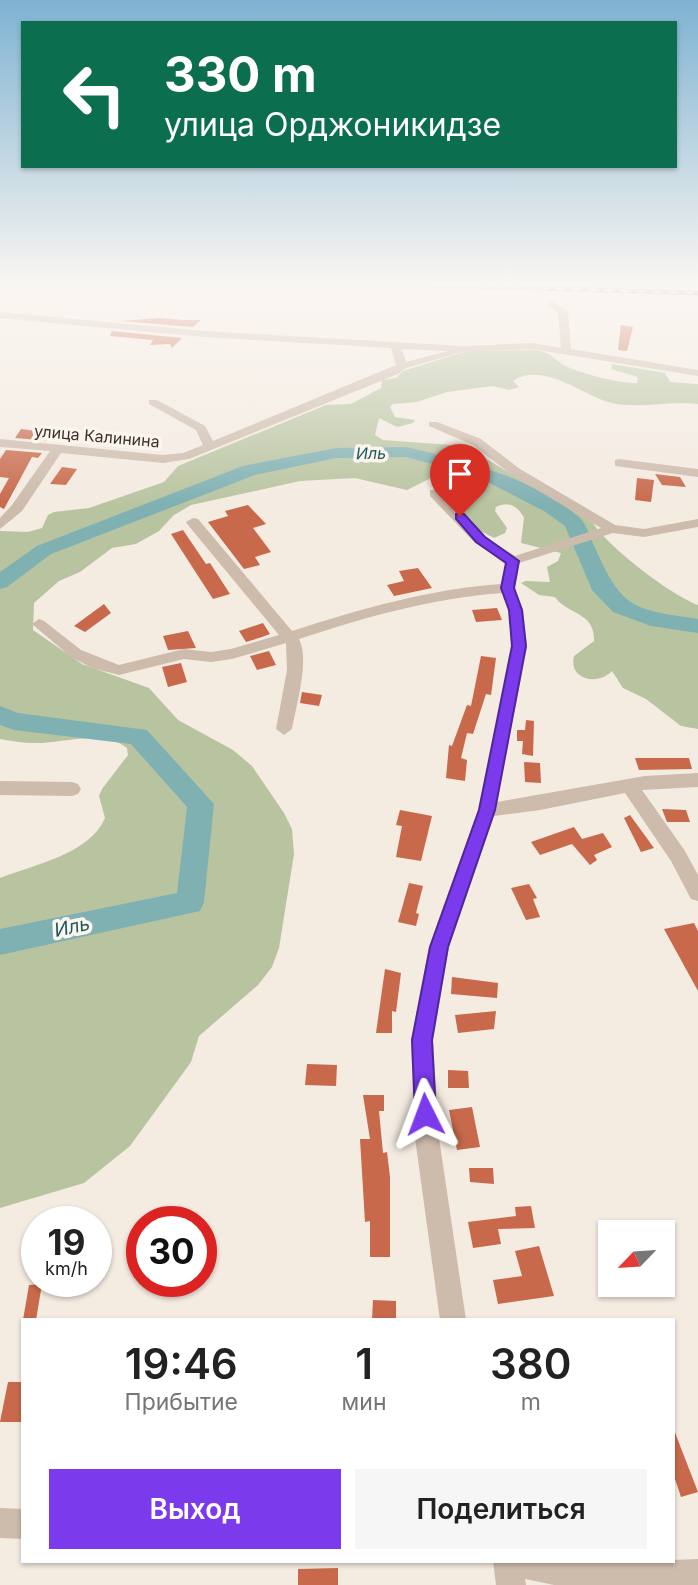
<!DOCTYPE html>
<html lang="ru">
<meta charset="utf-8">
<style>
body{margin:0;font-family:Inter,sans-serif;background:#f6f6f6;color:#222;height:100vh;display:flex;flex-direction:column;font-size:26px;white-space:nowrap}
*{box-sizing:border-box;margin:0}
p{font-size:23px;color:#767676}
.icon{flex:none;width:38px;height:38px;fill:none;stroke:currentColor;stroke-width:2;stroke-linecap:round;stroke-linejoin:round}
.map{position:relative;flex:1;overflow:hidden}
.details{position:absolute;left:21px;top:1318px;width:654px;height:245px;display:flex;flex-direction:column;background:#fff;border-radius:0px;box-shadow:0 2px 5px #0004}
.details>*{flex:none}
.guide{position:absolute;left:21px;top:21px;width:656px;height:147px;border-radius:0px;box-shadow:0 2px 5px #0004;background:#0b6e4f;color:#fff;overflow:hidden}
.needle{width:46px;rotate:245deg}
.controls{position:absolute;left:598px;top:1220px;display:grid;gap:14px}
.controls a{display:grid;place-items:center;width:77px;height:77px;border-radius:0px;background:#fff;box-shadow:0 2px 5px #0004;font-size:35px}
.speed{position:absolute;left:21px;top:1206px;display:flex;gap:14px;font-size:35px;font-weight:700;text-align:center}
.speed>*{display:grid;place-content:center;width:91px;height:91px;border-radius:50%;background:#fff;box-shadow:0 2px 5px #0004;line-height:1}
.speed small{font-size:18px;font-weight:400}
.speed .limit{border:10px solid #d22;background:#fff;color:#111}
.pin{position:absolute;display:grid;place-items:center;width:60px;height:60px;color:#fff;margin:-72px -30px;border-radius:50% 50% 50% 0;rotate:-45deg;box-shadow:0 0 7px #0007}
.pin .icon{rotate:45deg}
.me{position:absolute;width:77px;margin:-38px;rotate:357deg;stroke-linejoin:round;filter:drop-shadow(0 0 5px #0008)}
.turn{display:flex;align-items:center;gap:24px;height:147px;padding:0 28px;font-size:32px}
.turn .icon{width:91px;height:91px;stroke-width:2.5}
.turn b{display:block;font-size:49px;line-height:60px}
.eta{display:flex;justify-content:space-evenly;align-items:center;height:119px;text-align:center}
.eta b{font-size:42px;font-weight:600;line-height:49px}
.action{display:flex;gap:14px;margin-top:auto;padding:14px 28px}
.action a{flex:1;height:80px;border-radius:0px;background:#7c3aed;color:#fff;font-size:28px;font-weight:600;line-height:80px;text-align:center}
.action a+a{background:#f6f6f6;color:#222}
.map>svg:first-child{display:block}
.green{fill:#b8c4a0}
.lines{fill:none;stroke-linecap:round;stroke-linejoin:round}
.river{fill:#7fb0b2;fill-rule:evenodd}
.building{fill:#c8694b}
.minor{fill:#cdbbac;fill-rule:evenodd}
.rail-casing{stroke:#3b302b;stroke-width:4.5}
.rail{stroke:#fbf5ee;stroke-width:2.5;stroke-dasharray:8;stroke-linecap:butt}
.route{fill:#7c3aed;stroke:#51269a;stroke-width:2}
.labels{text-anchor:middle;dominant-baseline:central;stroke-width:7;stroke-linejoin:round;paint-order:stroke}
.far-street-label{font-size:16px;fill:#3b302b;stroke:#fbf5ee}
.far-water-label{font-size:16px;font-style:italic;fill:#1f5a5e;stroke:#fbf5ee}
.water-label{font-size:19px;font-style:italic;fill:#1f5a5e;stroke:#fbf5ee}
</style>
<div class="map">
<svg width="698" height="1585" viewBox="0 0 698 1585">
<rect width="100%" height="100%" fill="#f4ebe1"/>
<path class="green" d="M536 350C554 353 551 358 564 365 578 373 621 384 637 383L638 377 611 369 612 364 665 373 670 382 698 384V404C668 400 633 411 605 401 578 391 540 362 513 381L519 387 509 390 493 386 447 392 416 402 393 404 390 407 395 417 415 420 413 423 397 427 379 418 375 435 383 440 465 446 593 523C608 547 671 595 698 605V729L681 726 646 699 623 688 612 671C598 686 568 680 574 656L594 641C595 611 567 615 555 597L539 595 521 583 526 581 550 582 547 567 558 561 561 553 521 543 524 518C519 507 508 500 496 507L495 511 507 528 505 533 494 538 477 529 441 495 442 487 449 481 447 477H433L407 490 355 478 300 481 191 505 174 515 159 531 136 544 112 548 80 572 59 581 34 603 33 630 82 664 149 688 178 720 233 750 252 766 284 813 292 829 294 854 279 948 272 967 258 985 199 1036 191 1062 130 1146 84 1183 0 1208V878C33 865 90 854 105 818L99 796 102 789 128 755 127 748C104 728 61 744 34 743 23 743 11 741 0 739V531L28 532 42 528 48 515 54 512 89 508 164 482 178 466 326 405 351 404 381 388 382 380 396 378 403 371 467 351Z"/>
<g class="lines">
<g class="river">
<path d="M406 447C466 461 530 477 579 517 587 524 591 540 596 550 623 611 635 609 698 619V633L651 626 613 612 592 590 565 526 544 511 476 476 406 457 336 458 255 475 51 554 7 587 0 589V572L37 546 243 466 336 448Z"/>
<path d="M0 706 18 713 147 730 214 804 204 902 200 911 0 955V929L177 893 187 807 131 744 14 730 0 725Z"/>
</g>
</g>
<g class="building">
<path d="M160 318 184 320H201L193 327 120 321Z"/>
<path d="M621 325 633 327 627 351 618 350Z"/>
<path d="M112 331 182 338 172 348 170 344 150 345 153 340 110 336Z"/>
<path d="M21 429 36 431 34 433 55 435 51 441 15 438Z"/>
<path d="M6 450 42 453 38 458 32 457 4 509 0 507V494L9 478 0 477V459Z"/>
<path d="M62 467 77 469 66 485 50 484Z"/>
<path d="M655 474 680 477 686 487 662 485Z"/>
<path d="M637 478 654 480 651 502 635 500Z"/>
<path d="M248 505 266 524 253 528 271 552 255 557 260 565 244 569 208 522 228 516 225 511Z"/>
<path d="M183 530 206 564 210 563 230 594 213 599 171 534Z"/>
<path d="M418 568 432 588 394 596 387 585 404 581 399 571Z"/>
<path d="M104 604 111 613 85 632 74 626Z"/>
<path d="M497 608 502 620 476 622 472 610Z"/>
<path d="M263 623 270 634 262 637 246 642 239 631Z"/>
<path d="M188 631 196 648 168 650 163 636Z"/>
<path d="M269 651 276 665 257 670 250 656Z"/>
<path d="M481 656 496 658 491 695 486 694 473 734 467 733 461 758 467 760 465 781 446 778 449 745 452 746 467 705 471 706Z"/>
<path d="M181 663 187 682 168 687 162 667Z"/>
<path d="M302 692 322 695 319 706 300 703Z"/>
<path d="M526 720 534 721 533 756 522 754 523 741H517V730H525Z"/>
<path d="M635 758H689L692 769 639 770Z"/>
<path d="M524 762 540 763 541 783 525 782Z"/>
<path d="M662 809 686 810 690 822H667Z"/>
<path d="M400 810 432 816 421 861 396 857 402 826 396 825Z"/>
<path d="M630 815 654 848 641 852 624 818Z"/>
<path d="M574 827 582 839 603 833 612 847 594 855 597 860 590 865 572 844 540 855 531 842Z"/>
<path d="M409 883 423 886 416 913 419 914 416 926 398 922Z"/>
<path d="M529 884 537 898 533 899 540 917 526 920 511 888Z"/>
<path d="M694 923 698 931V991L664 929Z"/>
<path d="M385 969 401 973 396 1012 392 1011V1033H376Z"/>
<path d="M452 977 498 983 497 998 451 994Z"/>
<path d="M496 1011 494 1029 458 1033 455 1015Z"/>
<path d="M307 1064 337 1065 336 1086 305 1085Z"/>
<path d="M448 1070 468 1071 469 1088H448Z"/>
<path d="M363 1095H384V1111H379L383 1153 387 1152 390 1177V1257H370V1221L365 1222 360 1139H370Z"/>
<path d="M472 1107 480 1147 457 1150 449 1110Z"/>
<path d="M469 1168H493L494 1184 470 1182Z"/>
<path d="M531 1206 535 1228 498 1229 501 1244 473 1248 468 1222 516 1216 515 1207Z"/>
<path d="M539 1246 554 1296 498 1304 493 1280 522 1276 515 1251Z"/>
<path d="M42 1284 36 1320H23L29 1285Z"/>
<path d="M373 1300 396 1301V1320H372Z"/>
<path d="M8 1382H23L21 1422H0Z"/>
<path d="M674 1430 698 1492 681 1497 674 1476Z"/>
<path d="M338 1568V1585H298V1569Z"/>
</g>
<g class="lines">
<g class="minor">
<path d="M552 301 568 312 571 349 698 370V376L532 349 462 352 406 368 398 374 189 459 163 463 61 453 22 511 0 529V518L12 505 50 451 0 447V439L163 455 183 453 203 445 196 430 149 404V400H157L205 426 213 441 396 365 391 348 204 337 0 318V312L204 331 464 346 532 343 561 348 558 313 547 304ZM402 349 448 351 406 362Z"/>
<path d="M429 422H437L481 439 520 469 615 525 644 529 698 519V527L644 537 613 533 519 563 515 588 523 610 527 647 497 802 645 776 698 773V787L642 790 685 851 698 875V901L691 899 671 861 625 793 540 810 494 816 449 947 433 1040 439 1138 466 1320H440L415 1138 411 1040 429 947 478 810 504 687 511 647 509 610 503 593C432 598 366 617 299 639 310 659 296 706 292 729L284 735 276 729 287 670 286 643 232 659 211 662 184 659 119 675 92 668 71 657 32 624 39 619 44 621 81 650 119 665 184 649 211 652 231 649 279 635 188 525 186 522 193 518 198 519 292 631C361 609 429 589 502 584L506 562 475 543 430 496V490H438L485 537 515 556 601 528 512 475 473 445 429 426Z"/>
<path d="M619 459 698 469V477L615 466V460Z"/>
<path d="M0 781 72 782 78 784 81 789 78 794 72 796 0 795Z"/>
<path d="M0 1508 23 1509V1539L0 1538Z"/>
<path d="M698 1559V1585H554L525 1579 526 1585H496L493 1561 592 1563Z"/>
</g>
<defs>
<path id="rail" d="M429 285 698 293"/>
</defs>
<use href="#rail" class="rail-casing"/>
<use href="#rail" class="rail"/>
</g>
<linearGradient id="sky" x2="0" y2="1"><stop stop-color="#7eb2d2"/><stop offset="0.56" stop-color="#faf6f2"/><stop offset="1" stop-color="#faf6f2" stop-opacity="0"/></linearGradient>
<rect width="698" height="507" fill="url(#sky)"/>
<path class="route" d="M456 514H464L485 537 519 561 514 588 522 610 526 646 495 810 448 947 432 1040 436 1114 433 1121 425 1124 418 1121 415 1114 412 1040 430 947 479 810 512 646 509 610 501 588 506 563 476 542 456 519Z"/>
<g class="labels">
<g class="far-street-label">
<text transform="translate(97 436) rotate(5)">улица Калинина</text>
</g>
<g class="far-water-label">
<text transform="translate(371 453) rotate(-1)">Иль</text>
</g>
<g class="water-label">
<text transform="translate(72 927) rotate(-12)">Иль</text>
</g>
</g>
</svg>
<div class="controls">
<a><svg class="needle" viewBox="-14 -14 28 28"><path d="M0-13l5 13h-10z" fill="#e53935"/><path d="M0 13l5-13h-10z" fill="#767676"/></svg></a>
</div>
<div class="speed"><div>19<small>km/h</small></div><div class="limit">30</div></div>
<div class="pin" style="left:460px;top:516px;background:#d93025"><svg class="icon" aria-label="arrive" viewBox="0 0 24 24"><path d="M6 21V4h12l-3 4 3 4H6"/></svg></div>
<svg class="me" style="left:425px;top:1114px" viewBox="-20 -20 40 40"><path d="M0-17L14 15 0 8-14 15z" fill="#7c3aed" stroke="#fff" stroke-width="4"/></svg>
<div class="guide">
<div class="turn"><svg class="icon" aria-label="left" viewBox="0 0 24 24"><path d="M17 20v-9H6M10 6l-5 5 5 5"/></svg><div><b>330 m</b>улица Орджоникидзе</div></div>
</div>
<section class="details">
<div class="eta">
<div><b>19:46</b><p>Прибытие</p></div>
<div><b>1</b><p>мин</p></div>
<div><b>380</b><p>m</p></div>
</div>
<div class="action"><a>Выход</a><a>Поделиться</a></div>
</section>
</div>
